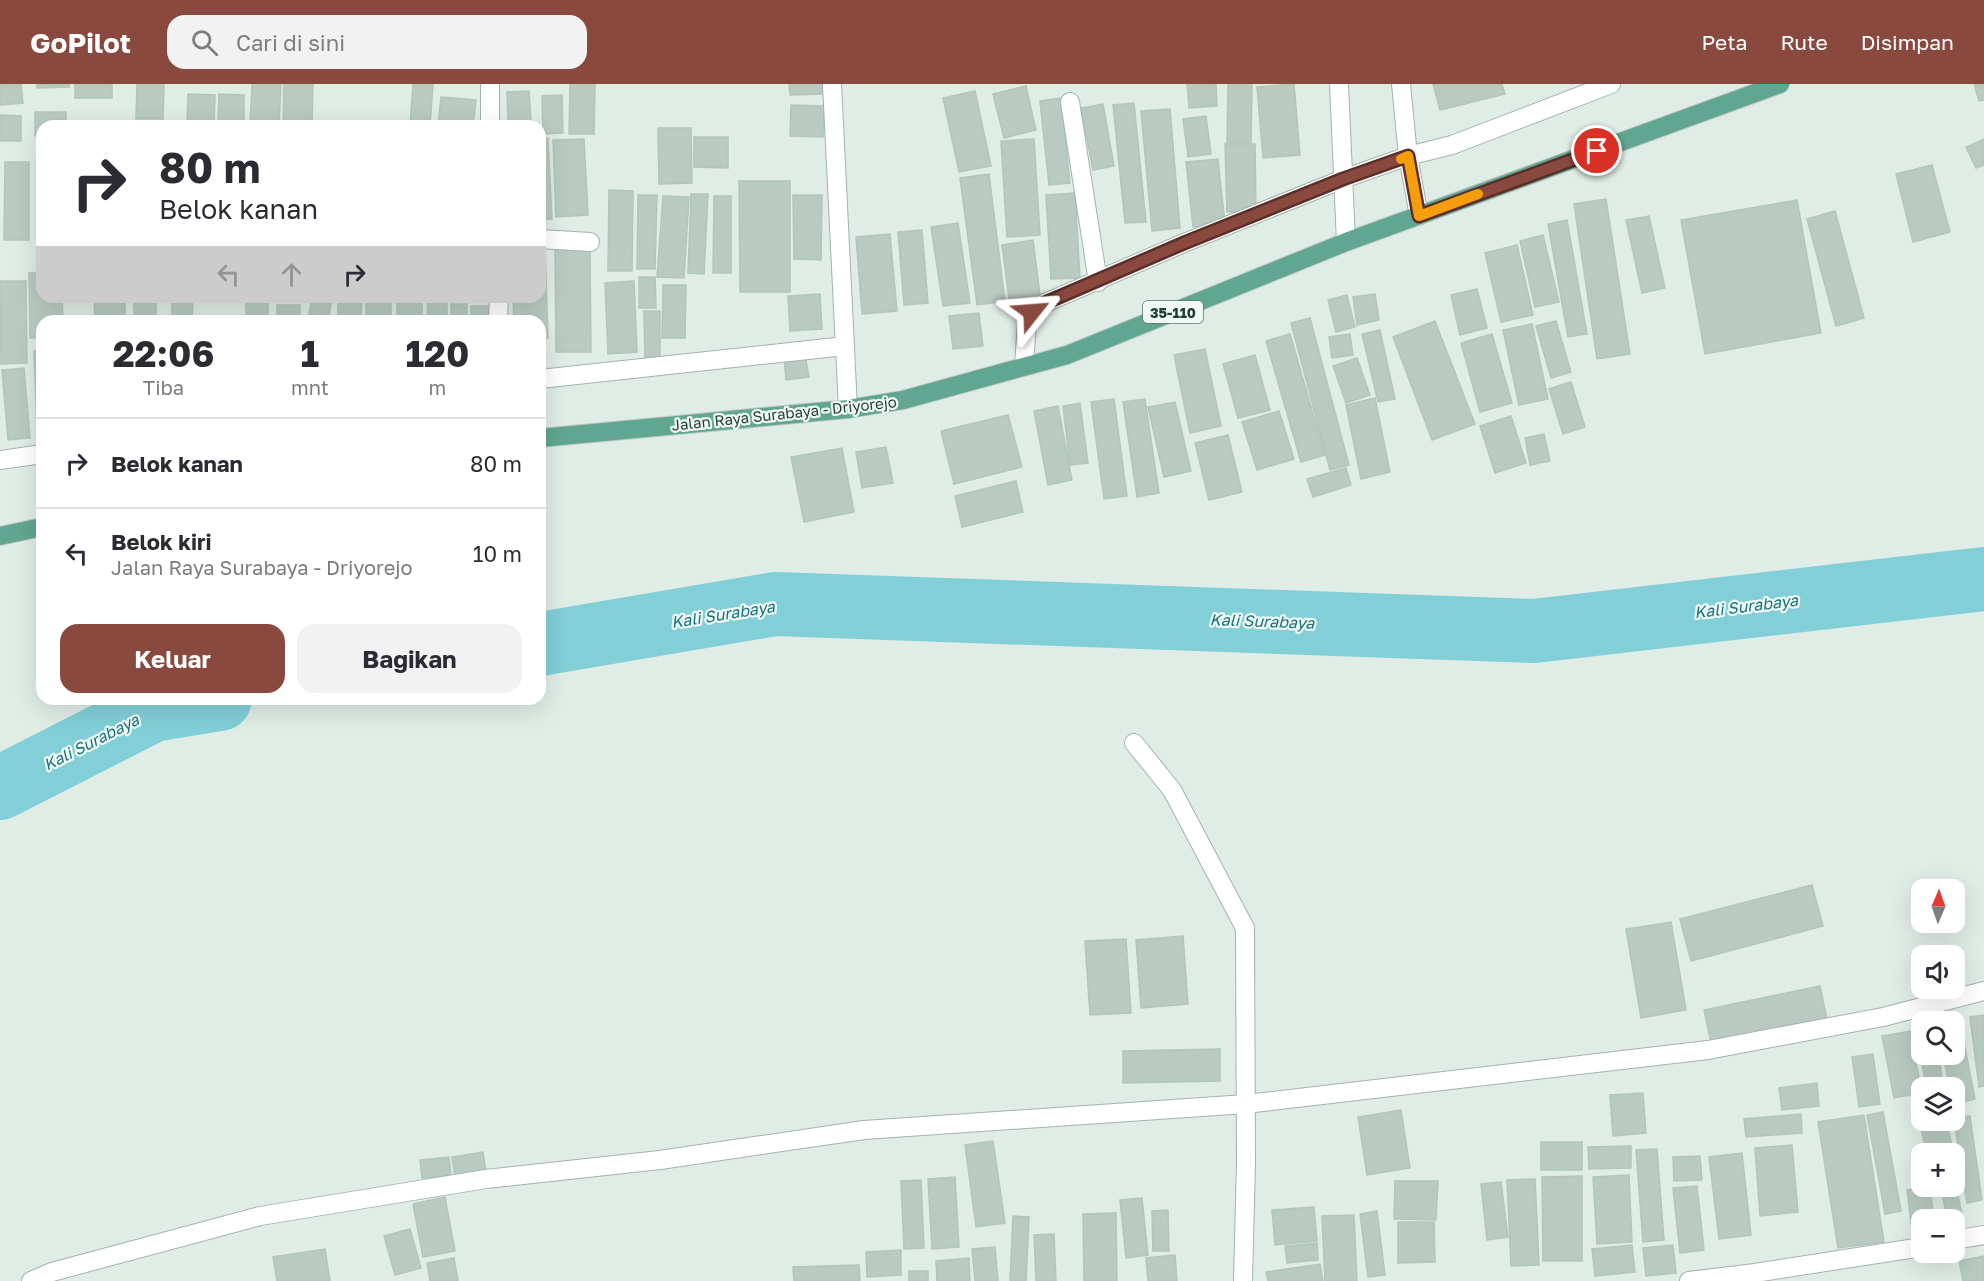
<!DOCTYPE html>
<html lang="id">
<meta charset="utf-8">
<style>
body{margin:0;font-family:"Golos Text",sans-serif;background:#f2f2f3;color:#2b2b33;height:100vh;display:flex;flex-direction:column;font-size:22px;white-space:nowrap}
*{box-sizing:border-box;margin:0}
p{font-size:20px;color:#7c7c81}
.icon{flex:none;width:33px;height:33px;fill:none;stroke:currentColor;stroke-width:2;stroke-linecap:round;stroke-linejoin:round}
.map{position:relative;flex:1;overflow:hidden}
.details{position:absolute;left:36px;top:231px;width:510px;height:390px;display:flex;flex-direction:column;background:#fff;border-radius:18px;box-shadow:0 6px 24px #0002}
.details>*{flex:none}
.hud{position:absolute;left:36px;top:36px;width:510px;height:183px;border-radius:18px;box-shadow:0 6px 24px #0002;background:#fff;color:#2b2b33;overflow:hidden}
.needle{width:39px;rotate:2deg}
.controls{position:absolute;left:1911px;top:795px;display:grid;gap:12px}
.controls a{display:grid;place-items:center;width:54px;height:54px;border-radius:12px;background:#fff;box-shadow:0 6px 24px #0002;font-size:30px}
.pin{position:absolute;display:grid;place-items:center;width:51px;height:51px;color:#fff;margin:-26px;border:3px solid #fff;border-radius:50%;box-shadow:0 2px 6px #0007}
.me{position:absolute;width:66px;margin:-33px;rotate:62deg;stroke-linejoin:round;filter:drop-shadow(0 0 4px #0008)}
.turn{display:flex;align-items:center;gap:21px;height:126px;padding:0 24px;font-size:27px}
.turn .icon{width:78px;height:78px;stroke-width:2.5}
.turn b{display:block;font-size:42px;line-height:51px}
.lanes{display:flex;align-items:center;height:57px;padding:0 24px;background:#0003;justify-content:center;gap:30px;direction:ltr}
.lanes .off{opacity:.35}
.eta{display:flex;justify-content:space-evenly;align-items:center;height:102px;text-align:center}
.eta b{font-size:36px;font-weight:700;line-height:42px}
.action{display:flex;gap:12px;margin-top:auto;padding:12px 24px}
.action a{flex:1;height:69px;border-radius:18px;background:#8a493e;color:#fff;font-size:24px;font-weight:700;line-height:69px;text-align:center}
.action a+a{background:#f2f2f3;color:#2b2b33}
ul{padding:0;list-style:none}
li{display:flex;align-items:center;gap:18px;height:90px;padding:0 24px;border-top:2px solid #e1e1e2}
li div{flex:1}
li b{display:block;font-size:22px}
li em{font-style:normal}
header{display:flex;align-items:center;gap:36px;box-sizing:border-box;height:84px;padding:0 30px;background:#8a493e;color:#fff}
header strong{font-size:28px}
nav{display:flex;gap:33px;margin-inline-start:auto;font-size:21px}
.search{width:420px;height:54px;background:#f2f2f3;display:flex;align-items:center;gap:15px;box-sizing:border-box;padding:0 21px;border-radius:18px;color:#7c7c81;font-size:22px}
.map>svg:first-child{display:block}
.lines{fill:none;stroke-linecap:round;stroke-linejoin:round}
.river{stroke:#82cfd7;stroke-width:64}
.building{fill:#b8cac1;stroke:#b1c6bc;stroke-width:1.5}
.minor-casing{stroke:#a2b4ad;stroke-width:20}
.major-casing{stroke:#c0c9c6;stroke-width:20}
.minor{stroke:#fff;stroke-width:18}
.major{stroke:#60a690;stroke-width:18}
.route-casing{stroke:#5a2f28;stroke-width:15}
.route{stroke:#8a493e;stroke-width:10}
.slow{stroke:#f59e0b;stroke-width:10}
.labels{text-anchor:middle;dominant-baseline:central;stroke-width:4.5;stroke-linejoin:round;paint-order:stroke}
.shield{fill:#f0f8f4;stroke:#5e766e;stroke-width:1.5}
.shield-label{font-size:14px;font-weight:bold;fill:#1f3e34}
.street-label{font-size:15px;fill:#1f3e34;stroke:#f0f8f4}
.water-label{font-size:16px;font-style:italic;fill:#14737f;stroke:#f0f8f4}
</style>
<header>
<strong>GoPilot</strong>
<div class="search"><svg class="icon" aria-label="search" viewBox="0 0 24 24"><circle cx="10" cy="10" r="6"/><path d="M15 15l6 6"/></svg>Cari di sini</div>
<nav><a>Peta</a><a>Rute</a><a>Disimpan</a></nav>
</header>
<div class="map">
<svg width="1984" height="1197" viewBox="0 0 1984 1197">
<rect width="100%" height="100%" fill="#e0ece6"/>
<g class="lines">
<g class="river">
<path d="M540 560 775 520 1534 547 1984 495"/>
<path d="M0 704 153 626 220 615"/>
</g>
</g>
<g class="building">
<path d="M0 0H21L23 19 0 21Z"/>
<path d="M37 0H69V3L37 4Z"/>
<rect x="75" y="0" width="37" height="14"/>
<path d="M137 0H164L163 35H136Z"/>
<path d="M252 0H281L279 42H250Z"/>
<path d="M284 0H313L312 42H283Z"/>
<path d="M413 0H433L430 42H410Z"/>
<path d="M570 0H595L594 50H569Z"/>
<path d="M789 0H822V10L790 11Z"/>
<path d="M1187 0H1216L1217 22 1189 24Z"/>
<path d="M1228 0H1252L1251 59H1227Z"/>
<path d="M1294 0 1300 71 1263 74 1257 3Z"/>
<path d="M1433 0H1502L1505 10 1440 26Z"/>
<path d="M1974 0H1984V16L1979 17Z"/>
<path d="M1026 2 1036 46 1004 54 993 10Z"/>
<path d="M529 7 531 37 508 38 507 8Z"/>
<path d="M975 7 991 82 959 88 943 14Z"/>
<path d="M188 10 215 11 214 42H187Z"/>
<path d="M219 10 244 11V42H218Z"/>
<path d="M562 11 563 49 543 50 542 12Z"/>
<path d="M441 13 476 16 473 42H438Z"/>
<path d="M1061 14 1070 99 1049 101 1040 17Z"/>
<path d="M1134 19 1146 138 1125 139 1113 21Z"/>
<path d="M1103 20 1114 82 1093 86 1081 24Z"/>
<path d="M791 21 824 22 823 53 790 52Z"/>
<path d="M1170 25 1180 144 1152 147 1141 27Z"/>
<path d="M35 28H66V42H42V52H35Z"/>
<path d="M0 31 21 32V57H0Z"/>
<path d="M1206 32 1211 70 1188 73 1183 35Z"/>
<path d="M658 44H691L692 99 659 100Z"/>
<path d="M694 53H728V84L694 83Z"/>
<path d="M548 54 552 135 540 136V55Z"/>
<path d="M584 55 588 131 556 133 553 56Z"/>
<path d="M1034 55 1040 151 1007 153 1001 57Z"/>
<path d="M1984 55V81L1976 84 1966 63Z"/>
<path d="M1225 60H1255L1256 127 1227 128Z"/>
<path d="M1218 75 1225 140 1193 143 1186 78Z"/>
<path d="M5 78H29V156H4Z"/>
<path d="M1932 81 1950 148 1913 158 1896 90Z"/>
<path d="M989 90 1005 217 977 221 960 94Z"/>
<path d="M739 97H790V208H740Z"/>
<path d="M609 106 633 107 632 187H608Z"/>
<path d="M1075 109 1080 194 1051 195 1046 111Z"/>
<path d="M691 110H708L704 190 688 189Z"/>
<path d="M638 111H657L655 185H637Z"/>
<path d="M793 111H822L821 176 794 175Z"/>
<path d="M663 112 689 113 684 194 657 193Z"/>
<path d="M714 112H731V189H713Z"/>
<path d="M1606 115 1630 270 1597 275 1574 120Z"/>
<path d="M1797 116 1821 249 1705 270 1681 136Z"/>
<path d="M1835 127 1864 234 1836 242 1807 135Z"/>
<path d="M1649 132 1665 204 1642 209 1626 136Z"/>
<path d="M1567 136 1587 250 1568 253 1548 140Z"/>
<path d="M958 139 970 219 943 222 931 143Z"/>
<path d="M922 146 928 219 904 221 898 148Z"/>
<path d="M890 150 897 227 862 230 856 153Z"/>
<path d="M1543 151 1559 218 1535 223 1520 157Z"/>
<path d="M1033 156 1040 211 1009 215 1002 161Z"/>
<path d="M1517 161 1533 231 1501 238 1485 169Z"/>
<path d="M540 165H545L548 254 540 255V237H514L513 213H540Z"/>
<path d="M555 166H590L591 268H556Z"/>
<path d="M42 188V213H62L63 237H42V253L30 254 29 189Z"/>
<path d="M639 193H655L656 224H639Z"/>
<path d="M0 197H26L27 279 1 280Z"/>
<path d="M634 197 637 268 608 270 605 199Z"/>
<path d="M663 201H686L685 254H662Z"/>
<path d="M1477 205 1487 244 1460 251 1451 211Z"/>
<path d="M820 210 822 245 790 247 788 212Z"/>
<path d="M1375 210 1379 236 1357 241 1353 213Z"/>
<path d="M1347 211 1355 243 1336 248 1328 216Z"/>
<path d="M94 213H125V237H95Z"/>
<rect x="134" y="213" width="22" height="24"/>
<path d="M172 213H193L192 237H172Z"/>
<rect x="246" y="213" width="22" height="21"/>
<path d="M312 213H332L329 233 309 230Z"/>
<path d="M338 213H362L361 237H338Z"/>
<rect x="366" y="213" width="25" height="24"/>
<rect x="397" y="213" width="25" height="24"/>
<path d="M428 213H447V237H427Z"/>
<rect x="451" y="220" width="16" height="17"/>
<rect x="277" y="221" width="23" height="16"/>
<rect x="471" y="222" width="21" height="15"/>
<path d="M644 227H660V277L645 278Z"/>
<path d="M979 229 983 262 953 265 949 232Z"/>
<path d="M1310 234 1349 381 1330 386 1291 239Z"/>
<path d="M1435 237 1475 340 1432 356 1393 253Z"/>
<path d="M1556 237 1571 288 1551 294 1536 242Z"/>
<path d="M1532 240 1548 315 1519 321 1503 246Z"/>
<path d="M1380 246 1395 315 1378 318 1362 250Z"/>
<path d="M1290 250 1325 371 1301 378 1266 257Z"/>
<path d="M1350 250 1353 271 1332 274 1329 253Z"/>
<path d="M1492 250 1512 319 1480 328 1461 259Z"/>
<path d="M1205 265 1221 342 1190 349 1174 271Z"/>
<path d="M34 267H42V348H37Z"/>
<path d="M805 271 809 293 786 296 784 273Z"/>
<path d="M1255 271 1270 326 1238 334 1223 280Z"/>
<path d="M1357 274 1370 311 1346 319 1333 282Z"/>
<path d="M24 284 30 354 8 356 2 286Z"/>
<path d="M1571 298 1585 343 1563 350 1549 305Z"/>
<path d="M1375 314 1390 388 1361 395 1346 321Z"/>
<path d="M1114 315 1127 412 1104 415 1091 318Z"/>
<path d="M1145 315 1159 409 1137 413 1123 318Z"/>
<path d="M1175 318 1191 387 1164 393 1148 323Z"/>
<path d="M1080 319 1088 379 1070 381 1063 322Z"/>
<path d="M1058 322 1072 396 1048 401 1034 327Z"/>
<path d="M1279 327 1294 375 1257 386 1242 338Z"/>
<path d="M1008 331 1022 383 954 400 941 347Z"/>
<path d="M1511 332 1526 379 1495 389 1480 342Z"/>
<path d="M1544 350 1550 377 1530 381 1525 354Z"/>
<path d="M1228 351 1242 408 1209 416 1195 359Z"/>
<path d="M886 363 893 399 862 404 856 368Z"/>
<path d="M842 364 854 428 804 438 791 373Z"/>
<path d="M1346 384 1351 401 1313 413 1307 395Z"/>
<path d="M1016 397 1023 428 962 443 955 412Z"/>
<path d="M1812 801 1823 842 1691 877 1680 835Z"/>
<path d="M1671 838 1686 926 1641 934 1626 845Z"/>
<path d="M1183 852 1188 920 1141 924 1136 856Z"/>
<path d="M1126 855 1131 929 1090 931 1085 857Z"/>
<path d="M1820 902 1827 935 1711 959 1704 926Z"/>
<path d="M1984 931V1002L1979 1003 1970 933Z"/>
<path d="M1961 944 1975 1015 1954 1020V1004H1950L1943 970H1954V945Z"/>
<path d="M1910 947 1922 1009 1894 1014 1882 952Z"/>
<path d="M1922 947V970H1939L1943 1004H1926L1917 948Z"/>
<path d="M1220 965V997L1123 999V967Z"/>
<path d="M1873 970 1880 1020 1859 1023 1852 973Z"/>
<path d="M1817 999 1819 1022 1782 1026 1779 1004Z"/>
<path d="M1643 1009 1646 1049 1613 1052 1610 1011Z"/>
<path d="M1401 1026 1410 1084 1367 1091 1358 1033Z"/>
<path d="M1883 1028 1901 1127 1885 1130 1867 1031Z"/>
<path d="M1801 1030 1802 1049 1746 1053 1744 1035Z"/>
<path d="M1864 1031 1884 1158 1838 1164 1818 1038Z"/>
<path d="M1970 1032 1982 1116 1967 1119 1954 1036V1034Z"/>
<path d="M1925 1036H1946L1954 1070H1927L1919 1038Z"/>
<path d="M993 1057 1005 1139 976 1143 965 1061Z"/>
<rect x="1541" y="1058" width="41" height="28"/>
<path d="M1792 1061 1798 1128 1760 1132 1755 1064Z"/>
<path d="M1631 1062V1084L1589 1085 1588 1063Z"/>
<path d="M1657 1065 1664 1156 1643 1158 1636 1066Z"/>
<path d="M483 1068 486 1089 455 1094 452 1073Z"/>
<path d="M1742 1069 1751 1151 1719 1155 1709 1073Z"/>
<path d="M1700 1072 1702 1096 1674 1097 1673 1073Z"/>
<path d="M449 1073 451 1092 422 1094 420 1076Z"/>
<path d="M1629 1091 1632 1158 1597 1160 1593 1093Z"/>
<path d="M1582 1092V1177H1543L1542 1093Z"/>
<path d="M955 1093 959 1163 932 1165 928 1095Z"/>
<path d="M1954 1093 1964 1139 1954 1141V1136H1947L1941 1102H1954Z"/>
<path d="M1535 1095 1539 1181 1511 1182 1507 1096Z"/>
<path d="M921 1096 924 1164 904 1165 901 1097Z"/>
<path d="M1395 1097H1438L1436 1136 1394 1135Z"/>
<path d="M1501 1098 1508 1153 1487 1156 1481 1100Z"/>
<path d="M1697 1102 1704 1166 1680 1169 1673 1104Z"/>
<path d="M1930 1103 1934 1136H1922V1146L1912 1147 1907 1106Z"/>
<path d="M445 1113 455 1167 423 1173 413 1120Z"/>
<path d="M1142 1114 1148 1171 1126 1174 1120 1116Z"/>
<path d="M1314 1123 1317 1157 1275 1161 1272 1126Z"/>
<path d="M1168 1126 1169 1167H1153L1152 1127Z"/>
<path d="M1377 1127 1385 1191 1368 1193 1360 1130Z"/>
<path d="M1116 1129 1117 1197H1084L1083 1130Z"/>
<path d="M1354 1131 1357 1197H1325L1322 1132Z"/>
<path d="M1013 1132 1029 1133 1026 1197H1010Z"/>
<path d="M1398 1138H1434L1435 1178 1398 1179Z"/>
<path d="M410 1145 421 1184 395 1191 384 1152Z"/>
<path d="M1054 1150 1056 1197H1036L1034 1151Z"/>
<path d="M1317 1159 1318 1176 1287 1179 1285 1162Z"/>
<path d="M1632 1161 1635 1188 1595 1192 1592 1165Z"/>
<path d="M1673 1161 1676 1189 1646 1192 1643 1164Z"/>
<path d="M995 1163 998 1197H975L972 1165Z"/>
<path d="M325 1165 330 1197H277L273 1173Z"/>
<path d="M901 1166V1191L867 1193 866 1168Z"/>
<path d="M1175 1171 1177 1197H1148L1146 1174Z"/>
<path d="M1984 1172V1197H1963L1959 1177Z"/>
<path d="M454 1174 458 1197H430L427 1179Z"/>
<path d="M969 1174 970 1197H937L936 1177Z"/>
<path d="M1320 1180 1323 1197H1268L1266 1188Z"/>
<path d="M859 1181 860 1197H794L793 1183Z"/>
<rect x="909" y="1187" width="19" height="10"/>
</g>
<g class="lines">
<defs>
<g id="minor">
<path d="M490 0V42"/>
<path d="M832 0 848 325"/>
<path d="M1339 0 1346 158"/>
<path d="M1401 0 1408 72 1419 132"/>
<path d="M1070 18 1098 198"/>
<path d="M540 155 590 158"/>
<path d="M498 237 499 213"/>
<path d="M1024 282 1027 238 1032 228 1045 219 1184 159 1343 95 1408 72 1452 61 1611 0"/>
<path d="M540 295 845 262"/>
<path d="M0 376 42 370"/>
<path d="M1134 659 1172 706 1245 844 1246 1079 1243 1197"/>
<path d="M1954 1156 1984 1151"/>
<path d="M31 1197 52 1188 260 1132 486 1095 660 1076 864 1046 1246 1020 1708 966 1883 933 1984 907"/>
<path d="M1689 1197 1755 1189 1922 1163"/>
</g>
<g id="major">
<path d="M540 354 848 325 903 316 1067 271 1346 158 1780 0"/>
<path d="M0 452 42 443"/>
</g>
</defs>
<use href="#minor" class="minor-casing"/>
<use href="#major" class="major-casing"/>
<use href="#minor" class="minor"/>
<use href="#major" class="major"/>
</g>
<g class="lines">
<defs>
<path id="route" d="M1032 228 1045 219 1184 159 1343 95 1408 72 1419 132 1597 67"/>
</defs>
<use href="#route" class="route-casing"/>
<use href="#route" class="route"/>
<path class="slow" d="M1401 75 1408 72 1419 132 1478 110"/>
</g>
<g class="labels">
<rect class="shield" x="1143" y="217" width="60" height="22" rx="4.5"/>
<g class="shield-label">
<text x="1173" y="228">35-110</text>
</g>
<g class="street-label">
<text transform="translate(784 329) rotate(-6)">Jalan Raya Surabaya - Driyorejo</text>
</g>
<g class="water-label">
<text transform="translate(1746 522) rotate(-7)">Kali Surabaya</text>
<text transform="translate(723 530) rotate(-9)">Kali Surabaya</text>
<text transform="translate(1262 537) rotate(2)">Kali Surabaya</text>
<text transform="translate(91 658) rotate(-27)">Kali Surabaya</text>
</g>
</g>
</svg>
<div class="controls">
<a><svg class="needle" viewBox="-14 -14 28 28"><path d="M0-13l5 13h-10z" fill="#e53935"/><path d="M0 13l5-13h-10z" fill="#7c7c81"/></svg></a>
<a><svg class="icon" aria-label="sound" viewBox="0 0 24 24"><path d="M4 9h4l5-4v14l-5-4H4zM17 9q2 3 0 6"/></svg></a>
<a><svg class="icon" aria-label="search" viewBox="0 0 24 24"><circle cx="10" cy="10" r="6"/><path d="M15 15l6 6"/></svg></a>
<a><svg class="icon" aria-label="layers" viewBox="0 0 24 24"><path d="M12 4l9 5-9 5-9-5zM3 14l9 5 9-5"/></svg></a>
<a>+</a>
<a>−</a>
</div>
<div class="pin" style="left:1597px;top:67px;background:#d93025"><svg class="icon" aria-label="arrive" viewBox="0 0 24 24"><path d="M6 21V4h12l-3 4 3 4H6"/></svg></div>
<svg class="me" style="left:1032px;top:228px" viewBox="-20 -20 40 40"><path d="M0-17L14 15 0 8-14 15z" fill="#8a493e" stroke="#fff" stroke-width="4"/></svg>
<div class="hud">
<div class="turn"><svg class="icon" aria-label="right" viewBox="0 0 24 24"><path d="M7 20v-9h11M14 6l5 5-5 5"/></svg><div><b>80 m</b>Belok kanan</div></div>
<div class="lanes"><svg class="icon off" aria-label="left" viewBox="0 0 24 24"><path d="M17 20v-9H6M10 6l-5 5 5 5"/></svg><svg class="icon off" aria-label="ahead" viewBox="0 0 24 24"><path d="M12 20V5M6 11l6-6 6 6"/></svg><svg class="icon" aria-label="right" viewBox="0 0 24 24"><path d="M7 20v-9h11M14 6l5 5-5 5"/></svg></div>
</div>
<section class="details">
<div class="eta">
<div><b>22:06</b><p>Tiba</p></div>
<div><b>1</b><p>mnt</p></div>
<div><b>120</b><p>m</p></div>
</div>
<ul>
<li><svg class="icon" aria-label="right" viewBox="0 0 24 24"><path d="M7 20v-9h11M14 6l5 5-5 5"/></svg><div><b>Belok kanan</b></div><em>80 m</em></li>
<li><svg class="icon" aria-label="left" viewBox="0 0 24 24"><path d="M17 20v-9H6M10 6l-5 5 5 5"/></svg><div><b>Belok kiri</b><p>Jalan Raya Surabaya - Driyorejo</p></div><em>10 m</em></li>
</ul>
<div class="action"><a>Keluar</a><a>Bagikan</a></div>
</section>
</div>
